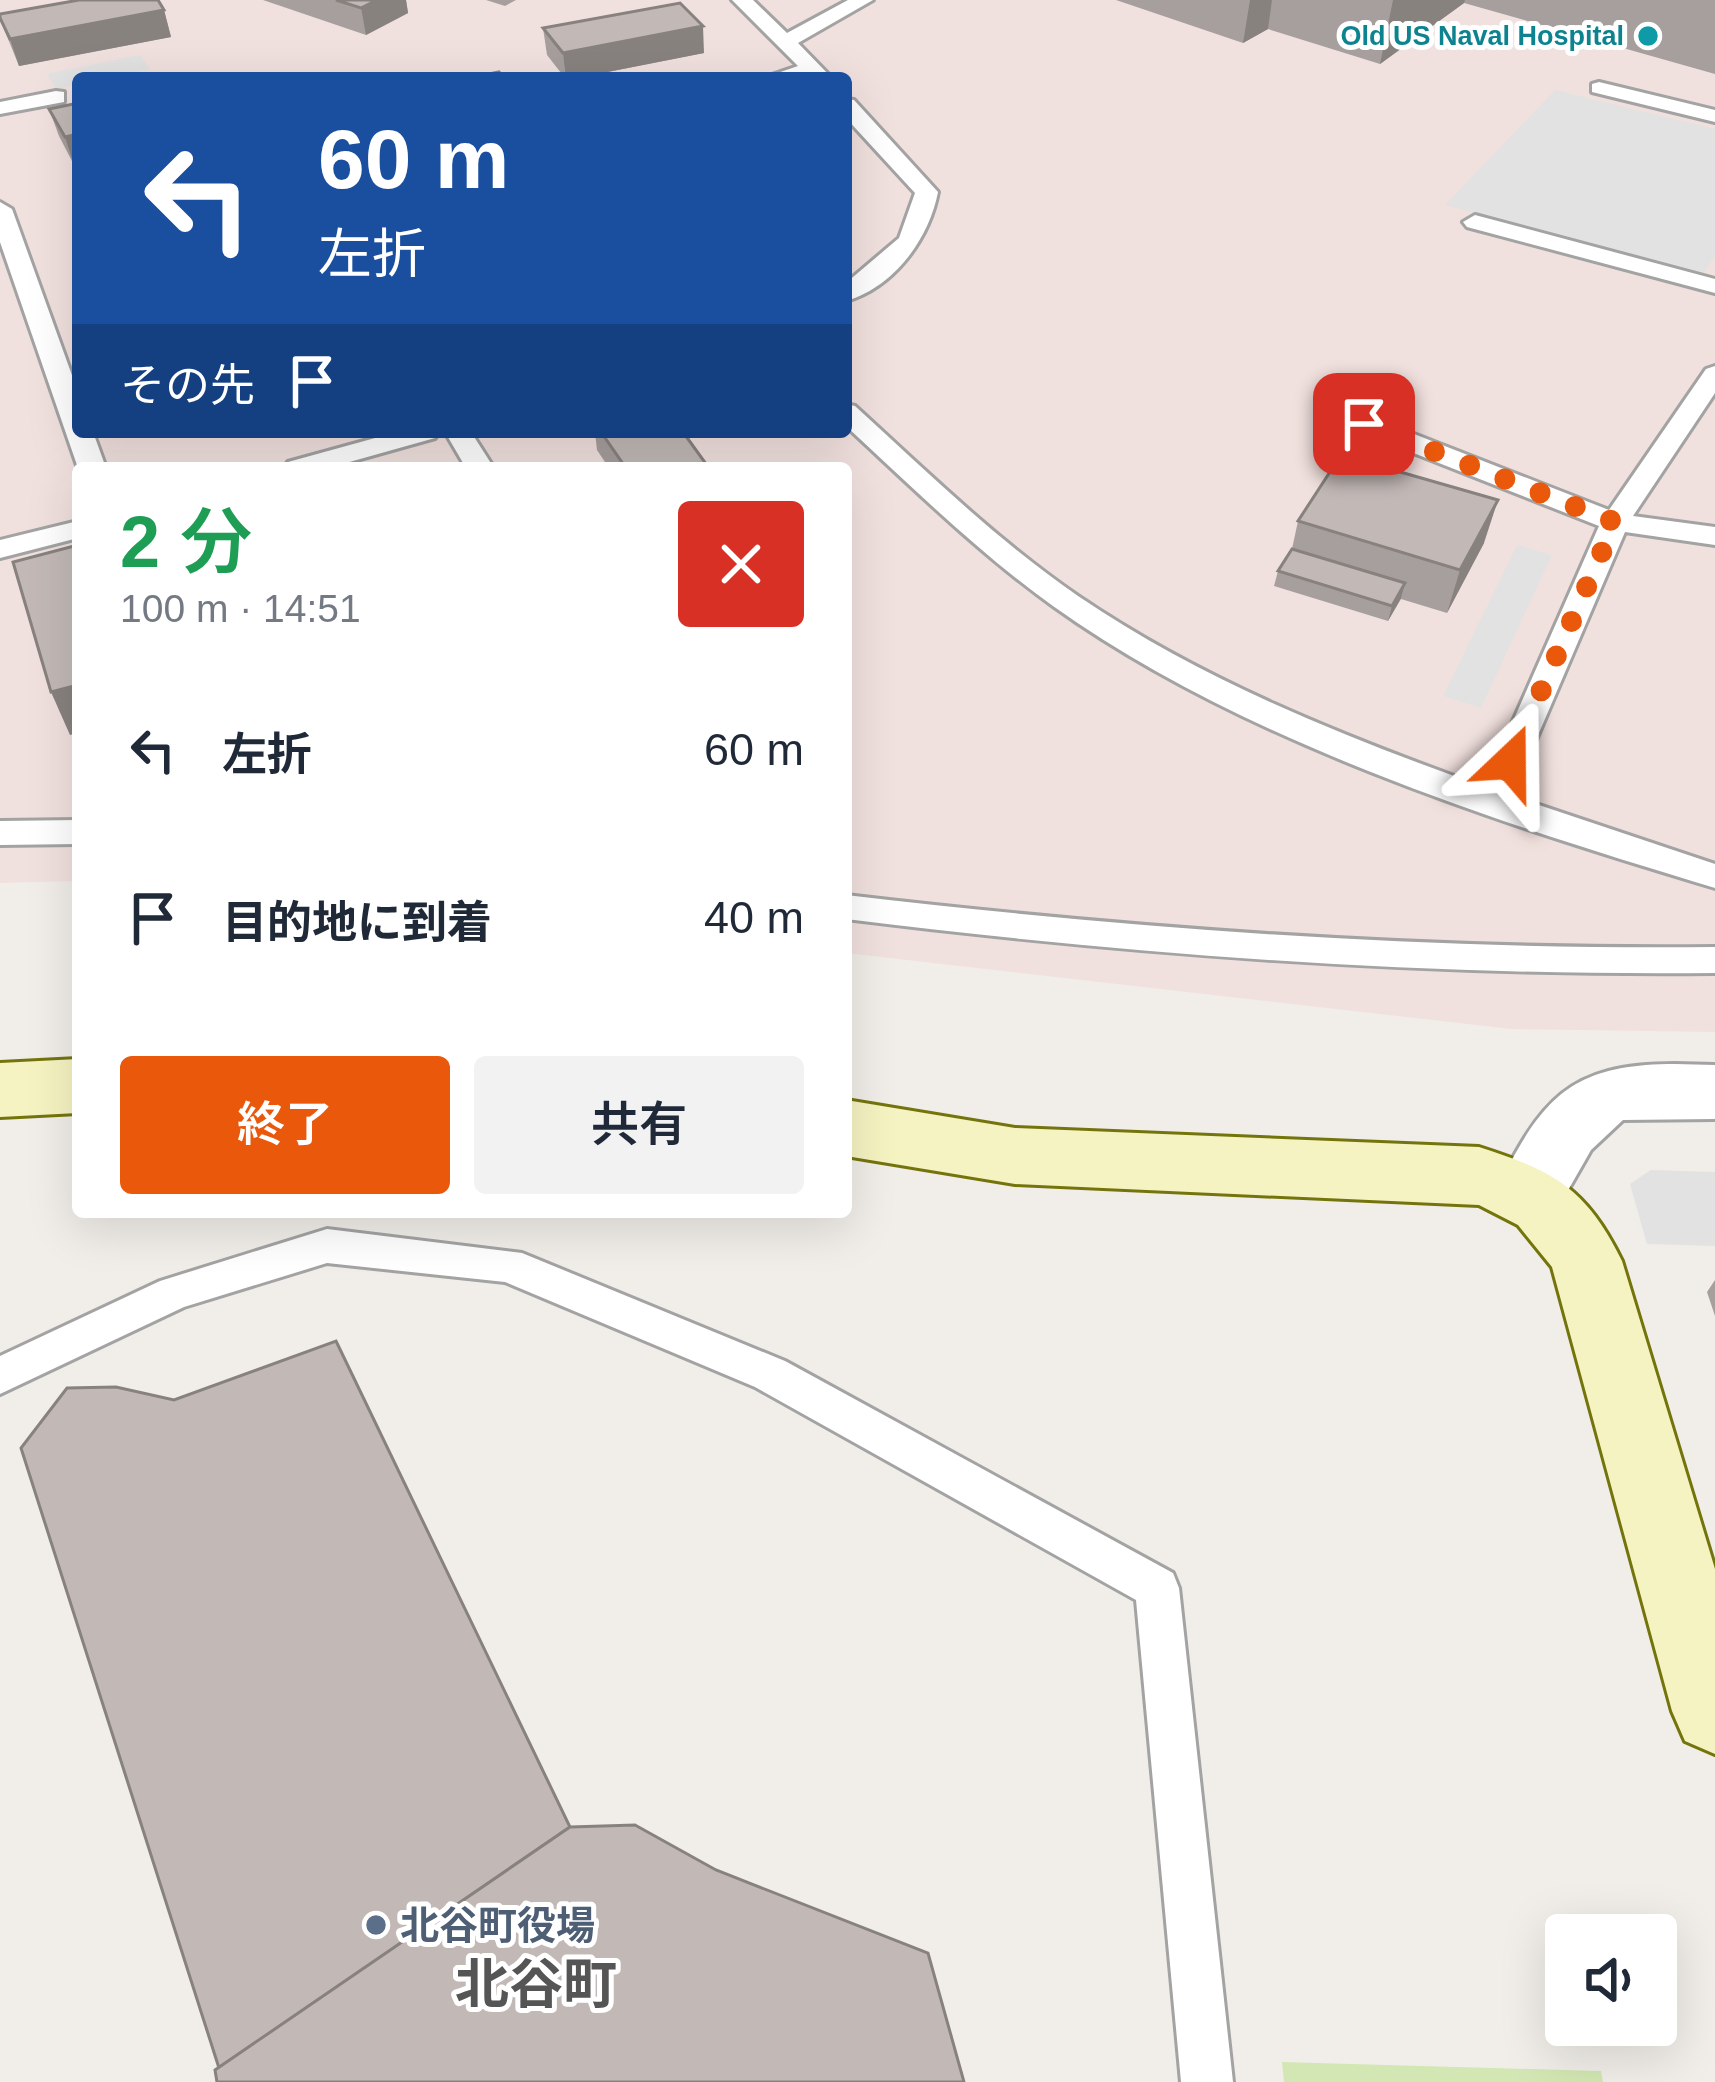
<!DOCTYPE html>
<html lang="ja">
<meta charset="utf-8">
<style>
body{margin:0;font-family:Helvetica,"Noto Sans JP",sans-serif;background:#f2f2f3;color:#1f2937;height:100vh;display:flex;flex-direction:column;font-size:45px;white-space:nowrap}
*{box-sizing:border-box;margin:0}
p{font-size:39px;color:#747a83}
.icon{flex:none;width:66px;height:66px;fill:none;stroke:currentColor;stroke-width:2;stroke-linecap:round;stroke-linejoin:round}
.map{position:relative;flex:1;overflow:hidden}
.panel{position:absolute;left:72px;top:462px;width:780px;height:756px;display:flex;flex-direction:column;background:#fff;border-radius:12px;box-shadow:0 12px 48px #0002}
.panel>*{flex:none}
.hud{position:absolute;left:72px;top:72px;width:780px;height:366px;border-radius:12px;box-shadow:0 12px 48px #0002;background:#1a4fa0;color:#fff;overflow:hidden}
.controls{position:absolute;left:1545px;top:1914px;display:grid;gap:24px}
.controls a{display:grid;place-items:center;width:132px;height:132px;border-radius:12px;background:#fff;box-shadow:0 12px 48px #0002;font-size:60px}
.pin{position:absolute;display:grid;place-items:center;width:102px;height:102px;color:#fff;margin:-51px;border-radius:24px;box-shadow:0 6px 18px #0006}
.me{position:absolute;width:132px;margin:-66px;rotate:23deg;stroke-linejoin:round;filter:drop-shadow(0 0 9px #0008)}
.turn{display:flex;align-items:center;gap:42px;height:252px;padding:0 48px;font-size:54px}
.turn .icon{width:156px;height:156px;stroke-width:2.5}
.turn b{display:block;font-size:84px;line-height:102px}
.then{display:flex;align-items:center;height:114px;padding:0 48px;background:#0003;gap:24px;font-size:45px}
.round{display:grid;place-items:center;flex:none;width:126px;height:126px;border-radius:12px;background:#f2f2f3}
.head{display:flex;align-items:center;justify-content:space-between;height:204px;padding:0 48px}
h1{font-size:72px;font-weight:600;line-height:90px;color:#1e9e55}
.button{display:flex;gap:24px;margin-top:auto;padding:24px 48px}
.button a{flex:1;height:138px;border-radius:12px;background:#ea580c;color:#fff;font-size:48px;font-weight:600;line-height:138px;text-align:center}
.button a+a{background:#f2f2f3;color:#1f2937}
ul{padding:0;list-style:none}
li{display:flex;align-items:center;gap:36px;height:168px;padding:0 48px}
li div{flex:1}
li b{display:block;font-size:45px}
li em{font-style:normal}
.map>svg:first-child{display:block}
.military{fill:#f1e1de;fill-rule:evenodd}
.grass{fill:#d2e7b3}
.parking{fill:#e2e2e2}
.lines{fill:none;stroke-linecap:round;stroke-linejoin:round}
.lane-casing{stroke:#a3a3a3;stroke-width:6}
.street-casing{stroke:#a3a3a3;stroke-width:6}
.secondary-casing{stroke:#74740d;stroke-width:6}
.lane{fill:#fff;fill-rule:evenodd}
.street{fill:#fff;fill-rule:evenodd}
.secondary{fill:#f6f3c2;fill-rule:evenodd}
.wall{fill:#a79f9d}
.shaded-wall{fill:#88827f}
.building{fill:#c2b9b6;stroke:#88827f;stroke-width:3}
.route{stroke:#ea580c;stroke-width:21;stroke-dasharray:0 37.8}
.culture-dot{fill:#0f9aa8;stroke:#fff;stroke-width:4.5}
.service-dot{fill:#5c6f8a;stroke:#fff;stroke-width:4.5}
.labels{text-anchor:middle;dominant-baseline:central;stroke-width:10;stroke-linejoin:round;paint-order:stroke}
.far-culture-label{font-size:27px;font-weight:bold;fill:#0d838f;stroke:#fff;text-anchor:end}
.near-service-label{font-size:39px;font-weight:bold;fill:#4e5e75;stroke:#fff;text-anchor:start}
.near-district-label{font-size:54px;font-weight:bold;fill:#555;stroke:#fff}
</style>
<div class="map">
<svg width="1715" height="2082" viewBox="0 0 1715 2082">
<rect width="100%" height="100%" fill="#f1eee9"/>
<path class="military" d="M0 0H1715V1032L1511 1029 846 953V468H78V881L0 883ZM78 78H846V432H78Z"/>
<path class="grass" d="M1282 2062 1601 2071 1603 2082H1284Z"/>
<g class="parking">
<path d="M140 55 150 69 108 78H78V84L56 89 47 74Z"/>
<path d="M1555 90 1715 129V256L1703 274 1445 205Z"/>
<path d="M1517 545 1552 555 1481 708 1443 696Z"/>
<path d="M1651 1170 1715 1172V1246L1647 1244 1630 1184Z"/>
</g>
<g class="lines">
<defs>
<g id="lane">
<path d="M732 0H753L787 33 848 0H873L798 43 832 78H763L798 66Z"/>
<path d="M1599 82 1715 110V122L1592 92V84Z"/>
<path d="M56 91 64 92V102L0 114V102Z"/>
<path d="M846 99 854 100 938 192C929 239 894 287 846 301V283L899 238 915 193 846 118Z"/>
<path d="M0 202 12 209 78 392V432H93L106 468H78L0 242Z"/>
<path d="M1475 215 1715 279V293L1467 227 1463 222Z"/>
<path d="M1715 366V393L1633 516 1715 527V545L1625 532 1512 796 1715 864V888C1498 823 1238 739 1053 606 979 553 913 488 846 426V404L855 406C927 472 998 541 1078 596 1203 681 1343 736 1484 787L1599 526 1355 430 1351 424 1364 416 1373 418 1609 510 1706 369Z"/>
<path d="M397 432H439L435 438 328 468H284L288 462Z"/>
<path d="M445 432H471L494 468H466Z"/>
<path d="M78 521V538L0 558V540Z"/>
<path d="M78 820V844L0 845V821Z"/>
<path d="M846 895C1135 929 1424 950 1715 947V973C1423 976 1135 955 846 919Z"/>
<path d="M327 1229 522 1253 785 1361 1173 1573 1179 1588 1233 2082H1181L1136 1600 755 1387 505 1282 327 1263 184 1307 0 1394V1356L160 1281Z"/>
</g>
<path id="street" d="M1675 1064 1715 1065V1119L1623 1120 1591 1150 1555 1213 1530 1221 1505 1213 1495 1192C1541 1101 1567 1064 1675 1064Z"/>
<g id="secondary">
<path d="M78 1059V1113L0 1117V1063Z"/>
<path d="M846 1100 1015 1128 1479 1147C1554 1171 1586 1188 1622 1261L1715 1569V1754L1685 1741 1672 1711 1552 1267 1518 1225 1479 1205 1015 1184 846 1156Z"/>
</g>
</defs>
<use href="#lane" class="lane-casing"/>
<use href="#street" class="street-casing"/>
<use href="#secondary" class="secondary-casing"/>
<use href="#lane" class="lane"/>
<use href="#street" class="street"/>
<use href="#secondary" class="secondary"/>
</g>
<g class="wall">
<path d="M263 0H406L408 13 366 35Z"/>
<path d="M486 0H516L505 6Z"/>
<path d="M1116 0H1715V74L1464 3 1380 64 1268 29 1243 43Z"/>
<path d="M164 10 171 37 19 66 0 19Z"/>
<path d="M543 28 704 53 577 78H565L547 55Z"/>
<path d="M78 103 74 165 59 136 49 109Z"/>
<path d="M595 432H683L709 468H609L597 450Z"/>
<path d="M1298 521 1484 543 1447 613 1401 599 1388 621 1274 586 1278 571 1292 549Z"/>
<path d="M1715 1280V1316L1707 1292Z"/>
</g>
<g class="shaded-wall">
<path d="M377 0H406L408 13 366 35 361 8Z"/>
<path d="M1250 0H1272L1268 29 1243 43Z"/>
<path d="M1393 0H1465L1464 3 1380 64Z"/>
<path d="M164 10 171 37 19 66 10 39Z"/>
<path d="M703 26 704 53 577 78H566L563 53Z"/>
<path d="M78 134V164L74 165 65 137Z"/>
<path d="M1498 500 1484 543 1447 613 1460 570Z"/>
<path d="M1405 583 1401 598 1388 621 1392 606Z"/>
<path d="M78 685V733L70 735 51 692Z"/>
</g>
<g class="building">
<path d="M79 0H158L164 10 10 39 0 18V14Z"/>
<path d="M336 0H377L361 8Z"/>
<path d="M680 3 703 26 563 53 543 28Z"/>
<path d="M499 72 504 78H469Z"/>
<path d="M78 103V134L65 137 49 109Z"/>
<path d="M601 432H683L709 468H626Z"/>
<path d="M1341 455 1498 500 1460 570 1298 521Z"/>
<path d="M78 545V685L51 692 13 562Z"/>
<path d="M1292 549 1405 583 1392 606 1278 571Z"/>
<path d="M336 1341 570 1827 219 2068 21 1448 67 1388 116 1387 174 1400Z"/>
<path d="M635 1825 716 1870 928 1953 964 2082H217L215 2070 570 1827Z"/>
</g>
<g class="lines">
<path class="route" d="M1364 424 1615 522 1510 762"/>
</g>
<circle class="culture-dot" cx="1648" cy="36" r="12"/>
<circle class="service-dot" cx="376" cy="1925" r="12"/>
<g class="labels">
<g class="far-culture-label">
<text x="1624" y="36">Old US Naval Hospital</text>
</g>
<g class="near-service-label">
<text x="400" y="1925">北谷町役場</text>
</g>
<g class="near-district-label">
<text x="536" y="1984">北谷町</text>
</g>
</g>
</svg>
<div class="controls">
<a><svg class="icon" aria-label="sound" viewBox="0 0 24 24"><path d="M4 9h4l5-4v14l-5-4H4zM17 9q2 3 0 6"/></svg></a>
</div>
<div class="pin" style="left:1364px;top:424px;background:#d93025"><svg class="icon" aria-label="arrive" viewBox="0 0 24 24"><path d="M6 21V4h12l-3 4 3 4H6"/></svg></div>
<svg class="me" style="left:1510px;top:762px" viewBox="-20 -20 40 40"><path d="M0-17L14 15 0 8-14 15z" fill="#ea580c" stroke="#fff" stroke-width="4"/></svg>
<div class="hud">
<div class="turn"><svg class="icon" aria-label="left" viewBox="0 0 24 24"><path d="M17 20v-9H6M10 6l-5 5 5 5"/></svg><div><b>60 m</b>左折</div></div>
<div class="then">その先<svg class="icon" aria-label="arrive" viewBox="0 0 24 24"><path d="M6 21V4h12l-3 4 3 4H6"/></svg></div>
</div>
<section class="panel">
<div class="head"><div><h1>2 分</h1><p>100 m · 14:51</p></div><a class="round" style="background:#d93025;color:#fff"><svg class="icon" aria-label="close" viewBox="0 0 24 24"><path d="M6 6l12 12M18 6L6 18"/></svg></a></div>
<ul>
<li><svg class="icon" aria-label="left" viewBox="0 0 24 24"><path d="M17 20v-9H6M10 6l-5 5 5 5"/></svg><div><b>左折</b></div><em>60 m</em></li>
<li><svg class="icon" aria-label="arrive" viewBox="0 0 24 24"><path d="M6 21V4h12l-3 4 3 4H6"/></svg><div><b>目的地に到着</b></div><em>40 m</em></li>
</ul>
<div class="button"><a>終了</a><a>共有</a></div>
</section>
</div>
